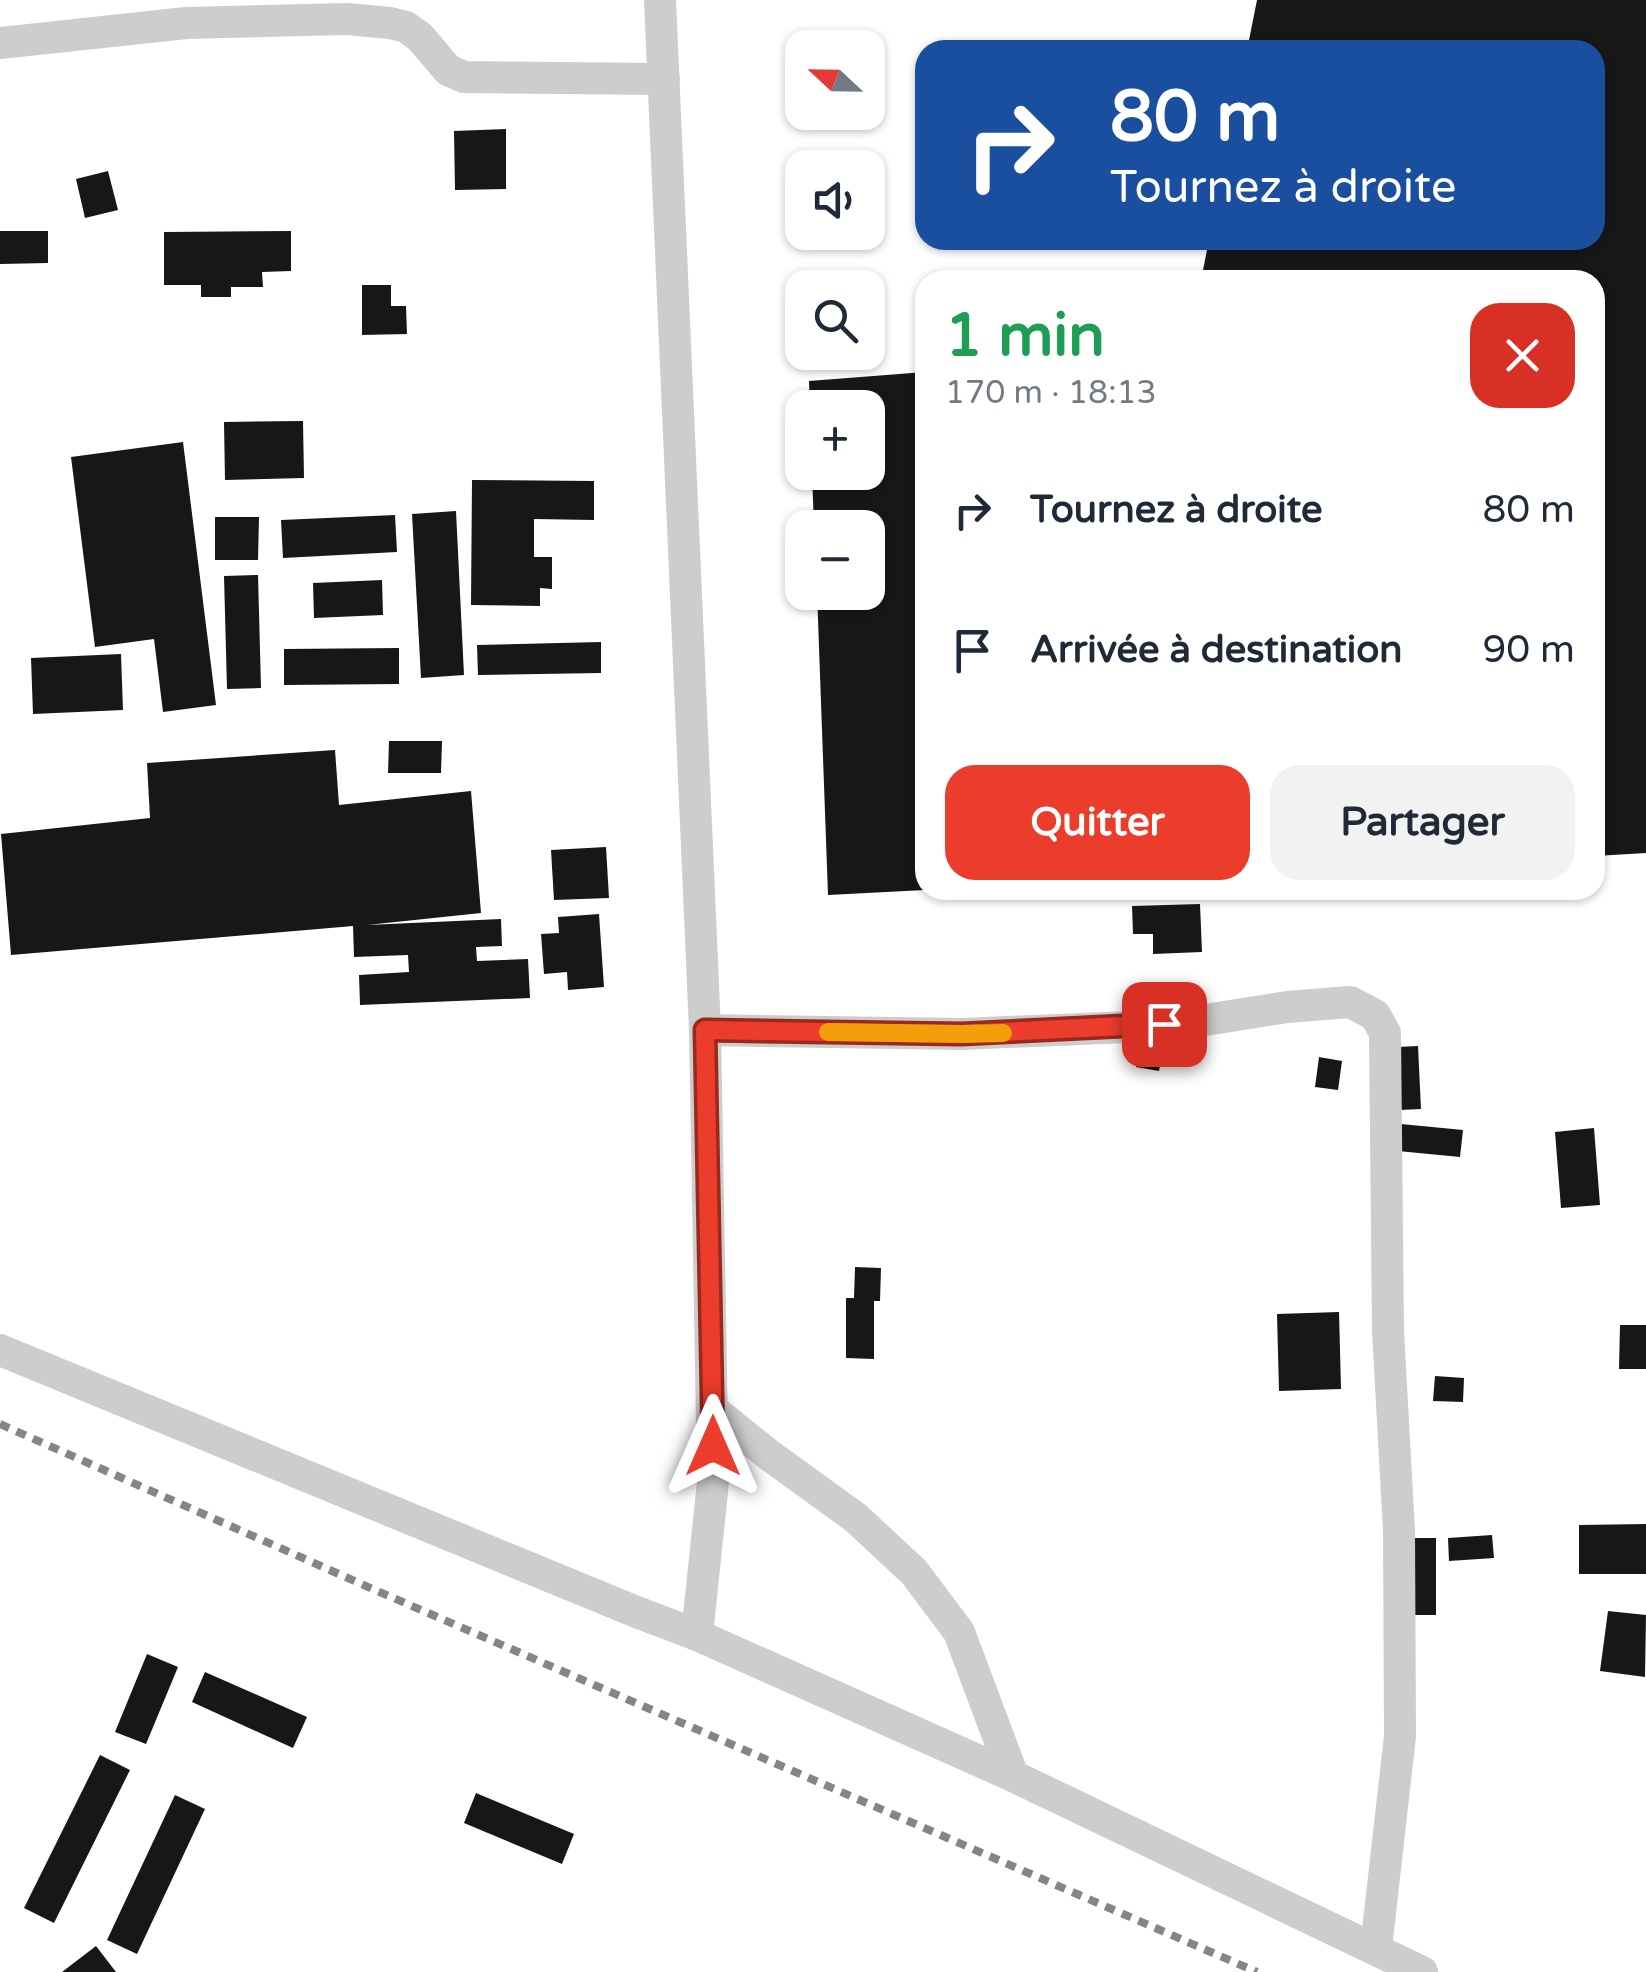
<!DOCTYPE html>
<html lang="fr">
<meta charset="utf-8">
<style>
body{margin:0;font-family:"Varela Round",sans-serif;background:#f2f2f3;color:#1f2937;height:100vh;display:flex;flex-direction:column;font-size:38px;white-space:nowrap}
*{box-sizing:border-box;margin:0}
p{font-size:32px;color:#747a83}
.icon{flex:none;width:55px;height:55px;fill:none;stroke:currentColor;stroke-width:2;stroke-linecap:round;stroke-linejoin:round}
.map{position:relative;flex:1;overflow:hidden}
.drawer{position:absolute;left:915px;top:270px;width:690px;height:630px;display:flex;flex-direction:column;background:#fff;border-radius:30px;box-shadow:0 2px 8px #0004}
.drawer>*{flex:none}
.banner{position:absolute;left:915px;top:40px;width:690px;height:210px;border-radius:30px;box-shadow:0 2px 8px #0004;background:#1a4fa0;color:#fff;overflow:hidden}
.needle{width:65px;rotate:292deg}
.buttons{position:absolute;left:785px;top:30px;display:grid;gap:20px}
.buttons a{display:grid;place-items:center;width:100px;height:100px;border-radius:20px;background:#fff;box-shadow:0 2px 8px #0004;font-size:50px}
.pin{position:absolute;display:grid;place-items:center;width:85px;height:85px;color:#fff;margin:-42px;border-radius:20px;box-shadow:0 5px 15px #0006}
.me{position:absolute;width:110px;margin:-55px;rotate:0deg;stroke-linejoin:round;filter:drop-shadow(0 0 8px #0008)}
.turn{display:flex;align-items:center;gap:35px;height:210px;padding:0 30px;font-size:45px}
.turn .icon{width:130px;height:130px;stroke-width:2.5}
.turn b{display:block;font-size:70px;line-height:85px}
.round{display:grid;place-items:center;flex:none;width:105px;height:105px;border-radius:30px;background:#f2f2f3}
.overview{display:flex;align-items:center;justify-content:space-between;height:170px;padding:0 30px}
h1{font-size:60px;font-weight:800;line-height:75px;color:#1e9e55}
.primary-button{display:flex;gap:20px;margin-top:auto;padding:20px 30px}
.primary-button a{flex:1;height:115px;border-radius:30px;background:#ec3d2c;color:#fff;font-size:40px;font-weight:800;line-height:115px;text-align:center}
.primary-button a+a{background:#f2f2f3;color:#1f2937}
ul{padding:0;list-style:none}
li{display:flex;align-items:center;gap:30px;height:140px;padding:0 30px}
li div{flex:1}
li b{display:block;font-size:38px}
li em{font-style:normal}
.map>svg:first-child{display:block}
.building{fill:#171717}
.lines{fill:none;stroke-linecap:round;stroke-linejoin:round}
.street{stroke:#cdcdcd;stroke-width:32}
.rail{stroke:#858585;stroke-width:8;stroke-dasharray:10 8;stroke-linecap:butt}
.route-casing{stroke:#99281d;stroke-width:25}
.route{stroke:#ec3d2c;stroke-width:18}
.slow{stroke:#f59e0b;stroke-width:18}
</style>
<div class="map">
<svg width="1646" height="1972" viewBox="0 0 1646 1972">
<rect width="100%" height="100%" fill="#fff"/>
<g class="building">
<path d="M1257 0H1646V853L1595 856V280H1201L1209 240H1595V50H1247Z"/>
<path d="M506 129V189L455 190 454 131Z"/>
<path d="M108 171 118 210 85 218 76 179Z"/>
<path d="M0 231H48V263L0 264Z"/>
<path d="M291 231V271L262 272 263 287H231V297H201V285H164V232Z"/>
<path d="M362 285H391V306H406L407 334 362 335Z"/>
<path d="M925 372V890L828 895 817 592H868V528H814L812 472H868V408H810L809 381Z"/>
<path d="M303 421 304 478 225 480 224 422Z"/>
<path d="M183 442 216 705 163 712 154 639 95 647 71 457Z"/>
<path d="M472 480 594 481V520L534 519V557H552V589L540 588V606L471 605Z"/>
<path d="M456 511 464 675 421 678 412 514Z"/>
<path d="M395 515 397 552 283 558 281 520Z"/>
<path d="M215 517H259L258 560H215Z"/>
<path d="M258 575 261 688 227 689 224 576Z"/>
<path d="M382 580 383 615 314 618 313 583Z"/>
<path d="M601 642V673L478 675 477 645Z"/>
<path d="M399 648V684L284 685V649Z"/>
<path d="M121 654 123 710 33 714 31 658Z"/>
<path d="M389 741H442L441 773H388Z"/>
<path d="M335 750 339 805 471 791 481 913 367 925 501 919 502 946 476 947 477 961 528 959 530 998 360 1005 359 975 409 972 408 955 354 957 353 926 11 955 1 834 150 818 147 763Z"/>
<path d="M606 847 609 898 554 900 551 850Z"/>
<path d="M1200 904 1202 952 1153 954V934H1133L1132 906Z"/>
<path d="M599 914 604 987 568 990 567 972 544 974 541 934 559 933 558 917Z"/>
<path d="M1141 1038 1164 1042 1159 1071 1136 1067Z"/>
<path d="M1418 1046 1421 1109 1400 1110 1398 1047Z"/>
<path d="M1319 1057 1342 1061 1338 1090 1315 1087Z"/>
<path d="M1401 1124 1463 1130 1460 1157 1398 1151Z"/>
<path d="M1594 1128 1600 1205 1561 1208 1555 1132Z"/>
<path d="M855 1267 881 1268 880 1301H874V1359L846 1358V1298H854Z"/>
<path d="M1339 1312 1341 1389 1279 1391 1277 1314Z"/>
<path d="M1620 1325H1646V1369H1619Z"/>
<path d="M1435 1376 1464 1378 1463 1402 1433 1401Z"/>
<path d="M1646 1524V1574H1579V1525Z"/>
<path d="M1492 1535 1494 1558 1449 1561 1448 1538Z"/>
<path d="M1407 1538H1436V1615H1408Z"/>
<path d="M1608 1611 1646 1615 1645 1677 1600 1671Z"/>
<path d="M147 1654 178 1667 146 1744 115 1732Z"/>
<path d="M205 1672 307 1717 293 1748 192 1702Z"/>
<path d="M100 1755 130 1770 54 1923 24 1908Z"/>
<path d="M476 1793 574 1834 562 1864 464 1823Z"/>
<path d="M175 1795 205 1809 137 1954 107 1940Z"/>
<path d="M96 1946 116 1972H62Z"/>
</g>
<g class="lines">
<g class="street">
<path d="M660 0 705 1030 713 1482 697 1635"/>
<path d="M0 43 186 23 347 19 390 23 406 27 420 37 448 70 464 77 664 79"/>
<path d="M705 1030 961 1034 1128 1027 1199 1021 1287 1007 1350 1002 1375 1015 1385 1033 1388 1331 1399 1531 1400 1736 1376 1948"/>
<path d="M0 1350 634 1611 697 1635 1013 1776 1422 1972"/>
<path d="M713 1410 769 1455 856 1518 914 1572 959 1632 1013 1776"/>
</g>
<path class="rail" d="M0 1424 375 1590 1257 1972"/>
</g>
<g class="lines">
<defs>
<path id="route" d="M713 1446 705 1030 961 1034 1164 1024"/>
</defs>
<use href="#route" class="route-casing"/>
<use href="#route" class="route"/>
<path class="slow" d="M828 1032 961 1034 1003 1033"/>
</g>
</svg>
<div class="buttons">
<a><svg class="needle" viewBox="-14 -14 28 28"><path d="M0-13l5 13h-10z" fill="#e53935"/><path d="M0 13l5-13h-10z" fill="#747a83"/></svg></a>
<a><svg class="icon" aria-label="sound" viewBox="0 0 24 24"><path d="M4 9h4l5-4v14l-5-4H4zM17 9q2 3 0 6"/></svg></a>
<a><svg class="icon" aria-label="search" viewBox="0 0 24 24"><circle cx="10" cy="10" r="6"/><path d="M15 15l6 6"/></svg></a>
<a>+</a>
<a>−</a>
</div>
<div class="pin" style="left:1164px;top:1024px;background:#d93025"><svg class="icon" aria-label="arrive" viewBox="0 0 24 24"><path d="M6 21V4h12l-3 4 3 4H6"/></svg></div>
<svg class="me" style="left:713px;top:1446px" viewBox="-20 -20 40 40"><path d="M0-17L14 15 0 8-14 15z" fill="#ec3d2c" stroke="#fff" stroke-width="4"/></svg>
<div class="banner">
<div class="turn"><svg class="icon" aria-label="right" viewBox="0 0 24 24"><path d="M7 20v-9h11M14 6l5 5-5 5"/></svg><div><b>80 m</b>Tournez à droite</div></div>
</div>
<section class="drawer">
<div class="overview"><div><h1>1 min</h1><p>170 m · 18:13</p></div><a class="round" style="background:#d93025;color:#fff"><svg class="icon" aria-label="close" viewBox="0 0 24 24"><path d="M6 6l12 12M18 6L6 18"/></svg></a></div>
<ul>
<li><svg class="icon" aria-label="right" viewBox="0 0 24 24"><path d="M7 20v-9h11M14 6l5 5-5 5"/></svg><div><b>Tournez à droite</b></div><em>80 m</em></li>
<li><svg class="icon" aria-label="arrive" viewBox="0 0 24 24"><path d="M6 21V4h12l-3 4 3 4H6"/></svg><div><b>Arrivée à destination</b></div><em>90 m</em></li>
</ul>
<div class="primary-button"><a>Quitter</a><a>Partager</a></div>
</section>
</div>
